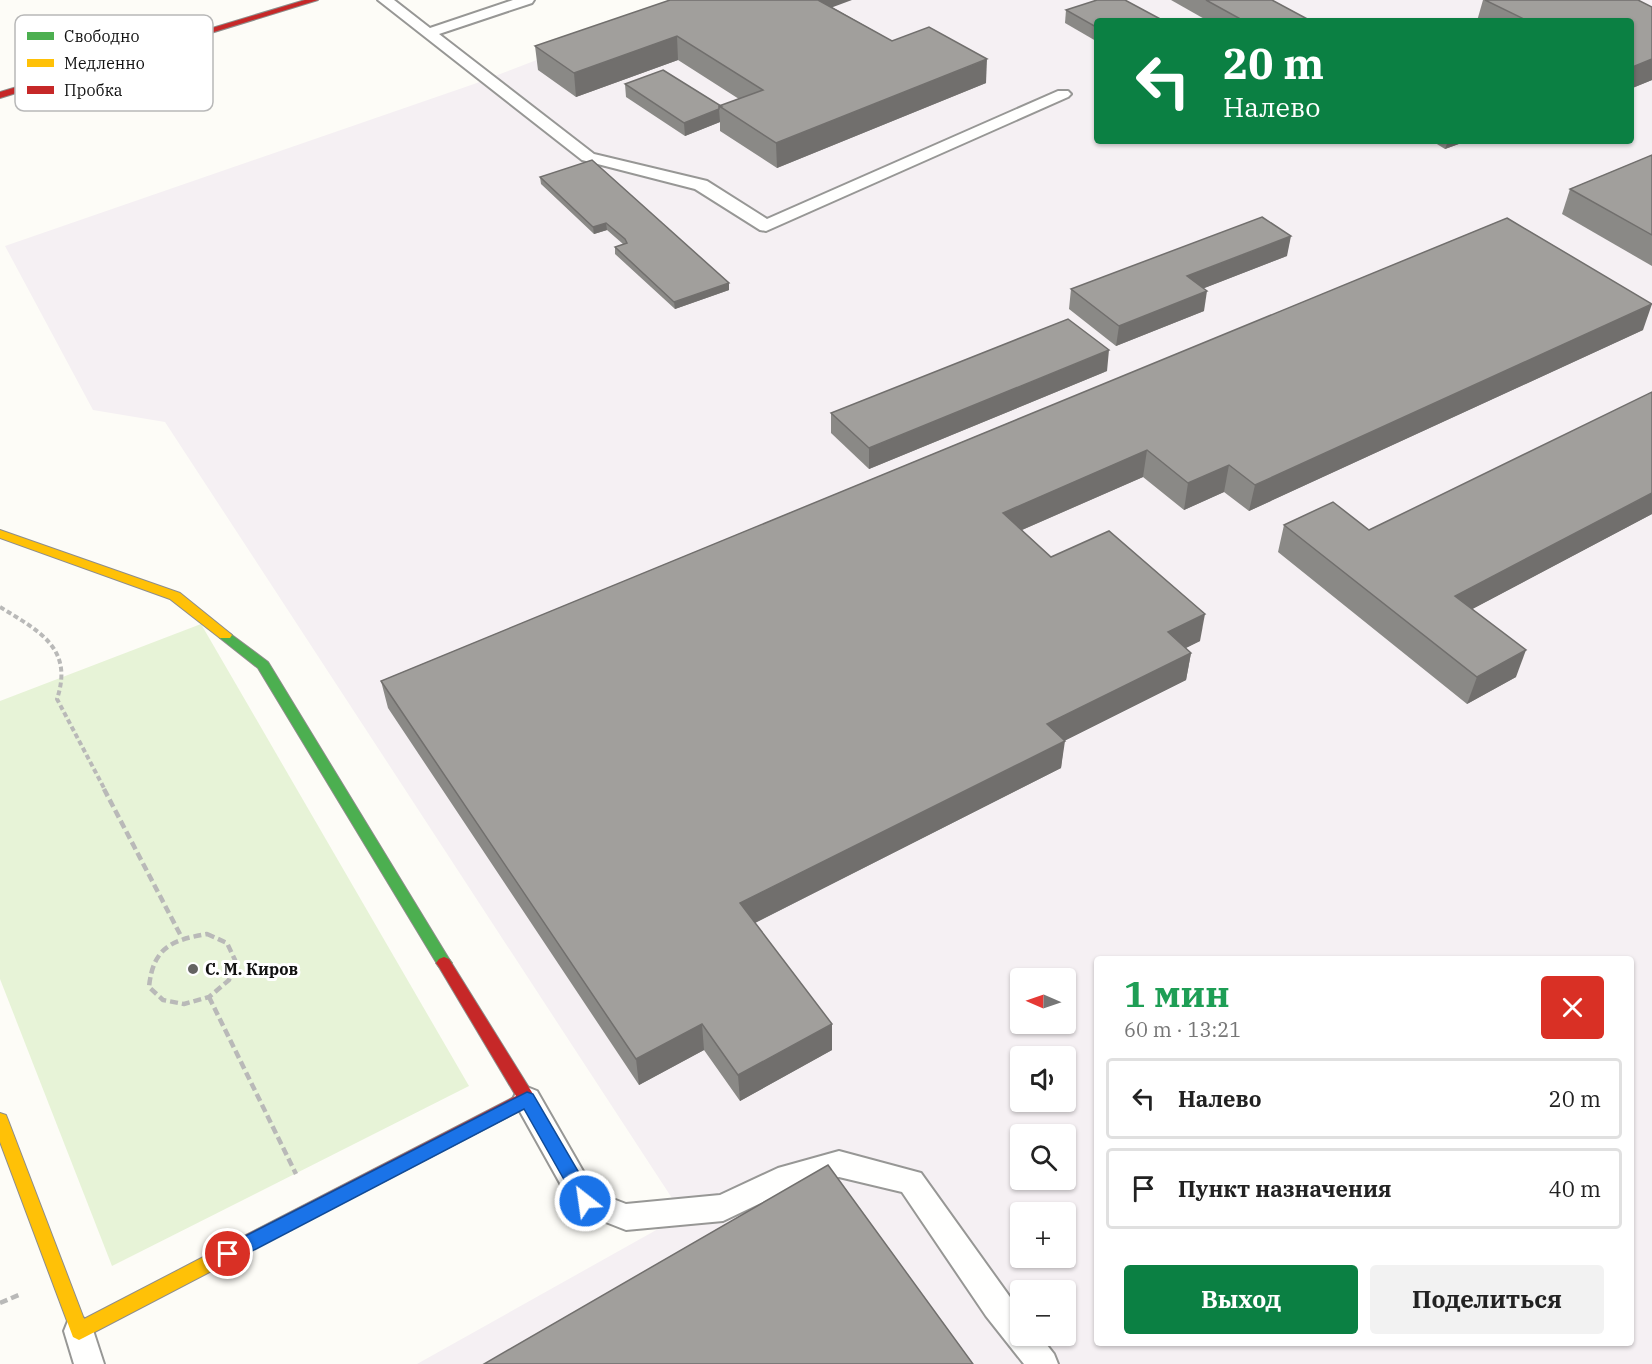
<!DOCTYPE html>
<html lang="ru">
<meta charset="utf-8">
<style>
body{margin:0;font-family:"IBM Plex Serif",serif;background:#f2f2f2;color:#222;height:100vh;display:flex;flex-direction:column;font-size:22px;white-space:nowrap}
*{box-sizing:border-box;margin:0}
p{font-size:20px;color:#767676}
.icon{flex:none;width:33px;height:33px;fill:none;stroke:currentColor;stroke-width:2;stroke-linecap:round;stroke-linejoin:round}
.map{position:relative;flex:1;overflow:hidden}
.details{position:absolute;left:1094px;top:956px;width:540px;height:390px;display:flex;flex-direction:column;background:#fff;border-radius:6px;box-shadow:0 2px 4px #0004}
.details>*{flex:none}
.guide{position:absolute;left:1094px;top:18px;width:540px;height:126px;border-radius:6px;box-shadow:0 2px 4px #0004;background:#0b8043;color:#fff;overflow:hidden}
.needle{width:39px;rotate:272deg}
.controls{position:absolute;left:1010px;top:968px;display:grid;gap:12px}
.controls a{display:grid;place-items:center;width:66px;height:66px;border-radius:6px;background:#fff;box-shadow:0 2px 4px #0004;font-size:30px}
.pin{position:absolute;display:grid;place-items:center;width:51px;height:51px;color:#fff;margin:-26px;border:3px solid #fff;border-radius:50%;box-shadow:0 2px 6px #0007}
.me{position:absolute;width:66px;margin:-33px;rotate:330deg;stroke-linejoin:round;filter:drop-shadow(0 0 4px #0008)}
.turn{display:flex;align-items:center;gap:21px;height:126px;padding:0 30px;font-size:27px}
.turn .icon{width:78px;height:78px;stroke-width:2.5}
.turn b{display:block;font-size:42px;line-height:51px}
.round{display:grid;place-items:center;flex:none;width:63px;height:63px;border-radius:6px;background:#f2f2f2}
.head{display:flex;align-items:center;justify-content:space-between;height:102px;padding:0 30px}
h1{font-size:36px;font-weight:700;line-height:45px;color:#1e9e55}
.button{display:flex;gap:12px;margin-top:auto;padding:12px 30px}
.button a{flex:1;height:69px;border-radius:6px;background:#0b8043;color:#fff;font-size:24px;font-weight:700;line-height:69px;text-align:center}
.button a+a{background:#f2f2f2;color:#222}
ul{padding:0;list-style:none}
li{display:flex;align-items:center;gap:18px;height:81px;margin:0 12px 9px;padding:0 18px;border:3px solid #e0e0e0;border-radius:6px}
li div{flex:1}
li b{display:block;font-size:22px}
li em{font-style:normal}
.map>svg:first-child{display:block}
.industrial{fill:#f5f0f3;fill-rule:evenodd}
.green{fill:#e7f3d7}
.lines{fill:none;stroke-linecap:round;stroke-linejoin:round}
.lane-casing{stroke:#979795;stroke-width:4}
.fast-casing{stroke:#8e8d8b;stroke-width:2}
.slow-casing{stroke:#8e8d8b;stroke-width:2}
.jam-casing{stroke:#8e8d8b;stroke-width:2}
.path-far1{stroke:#b9b9b8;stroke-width:4;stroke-dasharray:5 3;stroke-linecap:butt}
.path{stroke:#b9b9b8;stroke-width:4.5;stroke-dasharray:8 4;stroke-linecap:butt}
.lane{fill:#fffffe;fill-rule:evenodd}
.fast{fill:#4caf50;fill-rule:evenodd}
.slow{fill:#ffc107;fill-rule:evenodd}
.jam{fill:#c62828;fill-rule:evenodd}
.wall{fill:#8a8986}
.shaded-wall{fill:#716f6d}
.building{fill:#a19f9c;stroke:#716f6d;stroke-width:1.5}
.route{fill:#1a73e8;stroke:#114b97;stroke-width:1.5}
.poi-dot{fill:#646362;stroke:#fff;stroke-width:2}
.labels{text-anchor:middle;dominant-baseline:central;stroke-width:6;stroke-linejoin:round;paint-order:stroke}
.poi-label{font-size:16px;font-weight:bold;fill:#111;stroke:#fff;text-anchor:start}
.key{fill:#fff;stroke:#b8b8b8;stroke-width:1.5}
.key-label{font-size:16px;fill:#111}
</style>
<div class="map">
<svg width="1652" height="1364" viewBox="0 0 1652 1364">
<rect width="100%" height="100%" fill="#fdfcf7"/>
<path class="industrial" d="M712 0H1652V1364H417L683 1215 165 422 93 410 5 246 474 84 555 53ZM1096 21H1630V141H1096ZM1096 958H1630V1342H1096ZM1020 978H1065V1023H1020ZM1020 1056H1065V1101H1020ZM1020 1134H1065V1179H1020ZM1020 1212H1065V1257H1020ZM1020 1290H1065V1335H1020Z"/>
<path class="green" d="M201 624 469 1086 112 1266 0 979V701Z"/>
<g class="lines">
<defs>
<g id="lane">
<path d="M378 0H394L430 28 513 0H534L532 3 439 34 594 154 707 181 767 219 1058 91H1068L1071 94 1068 97 766 231 760 230 695 189 582 160Z"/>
<path d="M527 1087 537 1091 595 1192 626 1204 720 1195 778 1168 839 1151 921 1173 1020 1311V1335H1039L1054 1354 1058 1364H1024L986 1316 902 1192 839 1177 784 1192 723 1221 626 1230 575 1210 513 1099 517 1091Z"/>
<path d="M79 1317 90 1321 104 1364H74L64 1331 68 1321Z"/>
</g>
<path id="fast" d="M225 630 268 662 449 959 452 963 449 967 444 969 439 967 258 668 220 638 218 635 220 632Z"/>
<g id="slow">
<path d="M0 530 180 593 232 635 230 638H220L170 599 0 538Z"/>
<path d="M0 1113 6 1115 8 1120 84 1319 213 1252 219 1250 225 1252 228 1258 225 1264 85 1337 79 1340 73 1337 0 1142Z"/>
</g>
<g id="jam">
<path d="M305 0H318L0 98V92Z"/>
<path d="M444 957 449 959 533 1094 535 1099 533 1104 225 1264 219 1266 213 1264 210 1258 213 1252 516 1096 439 967 436 963 439 959Z"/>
</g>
</defs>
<use href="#lane" class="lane-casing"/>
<use href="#fast" class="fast-casing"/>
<use href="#slow" class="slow-casing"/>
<use href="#jam" class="jam-casing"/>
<path class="path-far1" d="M0 607C39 631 74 648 57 699L105 790"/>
<g class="path">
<path d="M104 789 182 938"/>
<path d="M207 934 227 943 235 960 229 980 209 997 184 1004 163 1000 149 987C153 948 171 940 207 934Z"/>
<path d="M209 997 296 1174"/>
<path d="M0 1303 21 1294"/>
</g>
<use href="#lane" class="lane"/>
<use href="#fast" class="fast"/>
<use href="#slow" class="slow"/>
<use href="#jam" class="jam"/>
</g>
<g class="wall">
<path d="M1171 0H1272L1311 21H1208Z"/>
<path d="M1483 0H1638L1652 7V80L1630 89V21H1477Z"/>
<path d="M832 7 892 41 986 83 777 168 720 131V122L685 136 626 97 625 84 721 106 739 99 678 60 576 97 538 70 535 46Z"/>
<path d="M1066 10 1096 21V41L1065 23Z"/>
<path d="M1432 141H1467L1445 149Z"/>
<path d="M1652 155V266L1562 214 1570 189Z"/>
<path d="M540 177 729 290 675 309 615 254V247L623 244 607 230 594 234 541 184Z"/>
<path d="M1507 218 1643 330 1249 511 1224 492 1184 510 1143 477 1022 530 1051 557 1200 641 1186 648 1191 653 1186 680 1064 741 1061 768 755 923 832 1050 740 1101 704 1050 639 1085 388 708 381 681Z"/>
<path d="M1287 256 1204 288V311L1116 346 1069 309 1071 289Z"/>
<path d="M1107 371 869 469 831 433V413Z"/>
<path d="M1652 514 1472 609 1516 677 1467 704 1278 552 1284 525 1369 530Z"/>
</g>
<g class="shaded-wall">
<path d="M806 0H852L806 17Z"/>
<path d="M677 36 678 60 576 97 574 73Z"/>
<path d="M987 59 986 83 777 168 776 143Z"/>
<path d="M1652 59V80L1630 89V68Z"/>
<path d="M719 109 720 122 685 136 684 123Z"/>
<path d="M1448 141H1467L1445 149Z"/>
<path d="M606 223 607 230 594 234 593 227Z"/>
<path d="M1291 236 1287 256 1184 296 1187 276Z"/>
<path d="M729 283V290L675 309 674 302Z"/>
<path d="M1207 291 1204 311 1116 346 1119 326Z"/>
<path d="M1652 304 1643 330 1249 511 1255 485Z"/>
<path d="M1109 350 1107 371 869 469V448Z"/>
<path d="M1147 450 1143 477 1001 539 1003 513Z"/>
<path d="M1229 465 1224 492 1184 510 1188 483Z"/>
<path d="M1652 493V514L1446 623 1455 596Z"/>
<path d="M1205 614 1200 641 1163 659 1168 632Z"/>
<path d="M1526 650 1516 677 1467 704 1477 677Z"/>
<path d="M1191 653 1186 680 1044 751 1047 724Z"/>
<path d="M1065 741 1061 768 741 930 740 903Z"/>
<path d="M702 1024 704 1050 639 1085 636 1059Z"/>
<path d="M832 1024V1050L740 1101 738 1075Z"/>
</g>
<g class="building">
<path d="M670 0H818L892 41 929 27 987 59 776 143 719 106 763 90 677 36 574 73 535 46Z"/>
<path d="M1097 0H1125L1164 21H1096V27L1066 10Z"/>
<path d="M1206 0H1272L1311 21H1244Z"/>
<path d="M1485 0H1638L1652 7V59L1630 68V21H1528Z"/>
<path d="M663 70 721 106H719V109L684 123 625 84Z"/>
<path d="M1652 155V235L1570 189Z"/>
<path d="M592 160 729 283 674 302 615 247 627 243 625 239 606 223 593 227 540 177Z"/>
<path d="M1262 217 1291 236 1187 276 1207 291 1119 326 1071 289Z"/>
<path d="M1507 218 1652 304 1255 485 1229 465 1188 483 1147 450 1003 513 1051 557 1109 531 1205 614 1168 632 1191 653 1047 724 1065 741 740 903 832 1024 738 1075 702 1024 636 1059 381 681Z"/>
<path d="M1068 319 1109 350 869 448 831 413Z"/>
<path d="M1652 392V493L1455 596 1526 650 1477 677 1284 525 1333 502 1369 530Z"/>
<path d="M828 1165 973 1364H484Z"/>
</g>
<path class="route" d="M527 1092 533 1094 592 1195 594 1201 592 1206 585 1209 579 1206 524 1109 235 1260 228 1262 222 1260 219 1254 222 1248Z"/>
<circle class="poi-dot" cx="193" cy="969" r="6"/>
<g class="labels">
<g class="poi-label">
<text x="205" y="969">С. М. Киров</text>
</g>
</g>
<rect x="15" y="15" width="198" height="96" rx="9" class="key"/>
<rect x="27" y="32" width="27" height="8" fill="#4caf50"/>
<rect x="27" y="59" width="27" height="8" fill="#ffc107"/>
<rect x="27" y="86" width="27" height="8" fill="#c62828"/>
<g class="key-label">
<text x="64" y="42">Свободно</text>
<text x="64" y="69">Медленно</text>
<text x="64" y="96">Пробка</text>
</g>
</svg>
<div class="controls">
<a><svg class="needle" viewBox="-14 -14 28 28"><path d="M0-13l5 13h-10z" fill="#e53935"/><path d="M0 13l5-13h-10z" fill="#767676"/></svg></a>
<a><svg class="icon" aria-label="sound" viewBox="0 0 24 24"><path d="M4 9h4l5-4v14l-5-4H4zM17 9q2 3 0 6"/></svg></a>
<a><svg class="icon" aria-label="search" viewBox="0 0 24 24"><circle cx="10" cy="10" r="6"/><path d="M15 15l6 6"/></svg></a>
<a>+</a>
<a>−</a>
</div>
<div class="pin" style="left:228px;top:1254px;background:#d93025"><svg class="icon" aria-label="arrive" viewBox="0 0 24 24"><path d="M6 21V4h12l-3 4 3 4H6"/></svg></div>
<svg class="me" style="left:585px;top:1201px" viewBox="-20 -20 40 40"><circle r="17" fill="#1a73e8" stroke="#fff" stroke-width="3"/><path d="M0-11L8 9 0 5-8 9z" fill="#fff"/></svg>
<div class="guide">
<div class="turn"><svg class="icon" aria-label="left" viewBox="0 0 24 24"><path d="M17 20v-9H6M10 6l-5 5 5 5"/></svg><div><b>20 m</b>Налево</div></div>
</div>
<section class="details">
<div class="head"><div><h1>1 мин</h1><p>60 m · 13:21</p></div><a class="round" style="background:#d93025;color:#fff"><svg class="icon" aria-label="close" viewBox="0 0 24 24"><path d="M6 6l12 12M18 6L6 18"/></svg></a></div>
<ul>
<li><svg class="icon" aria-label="left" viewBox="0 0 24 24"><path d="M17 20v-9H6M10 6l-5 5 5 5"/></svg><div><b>Налево</b></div><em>20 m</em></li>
<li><svg class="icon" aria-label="arrive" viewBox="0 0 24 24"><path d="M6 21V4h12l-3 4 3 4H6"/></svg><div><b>Пункт назначения</b></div><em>40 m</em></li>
</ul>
<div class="button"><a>Выход</a><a>Поделиться</a></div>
</section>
</div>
